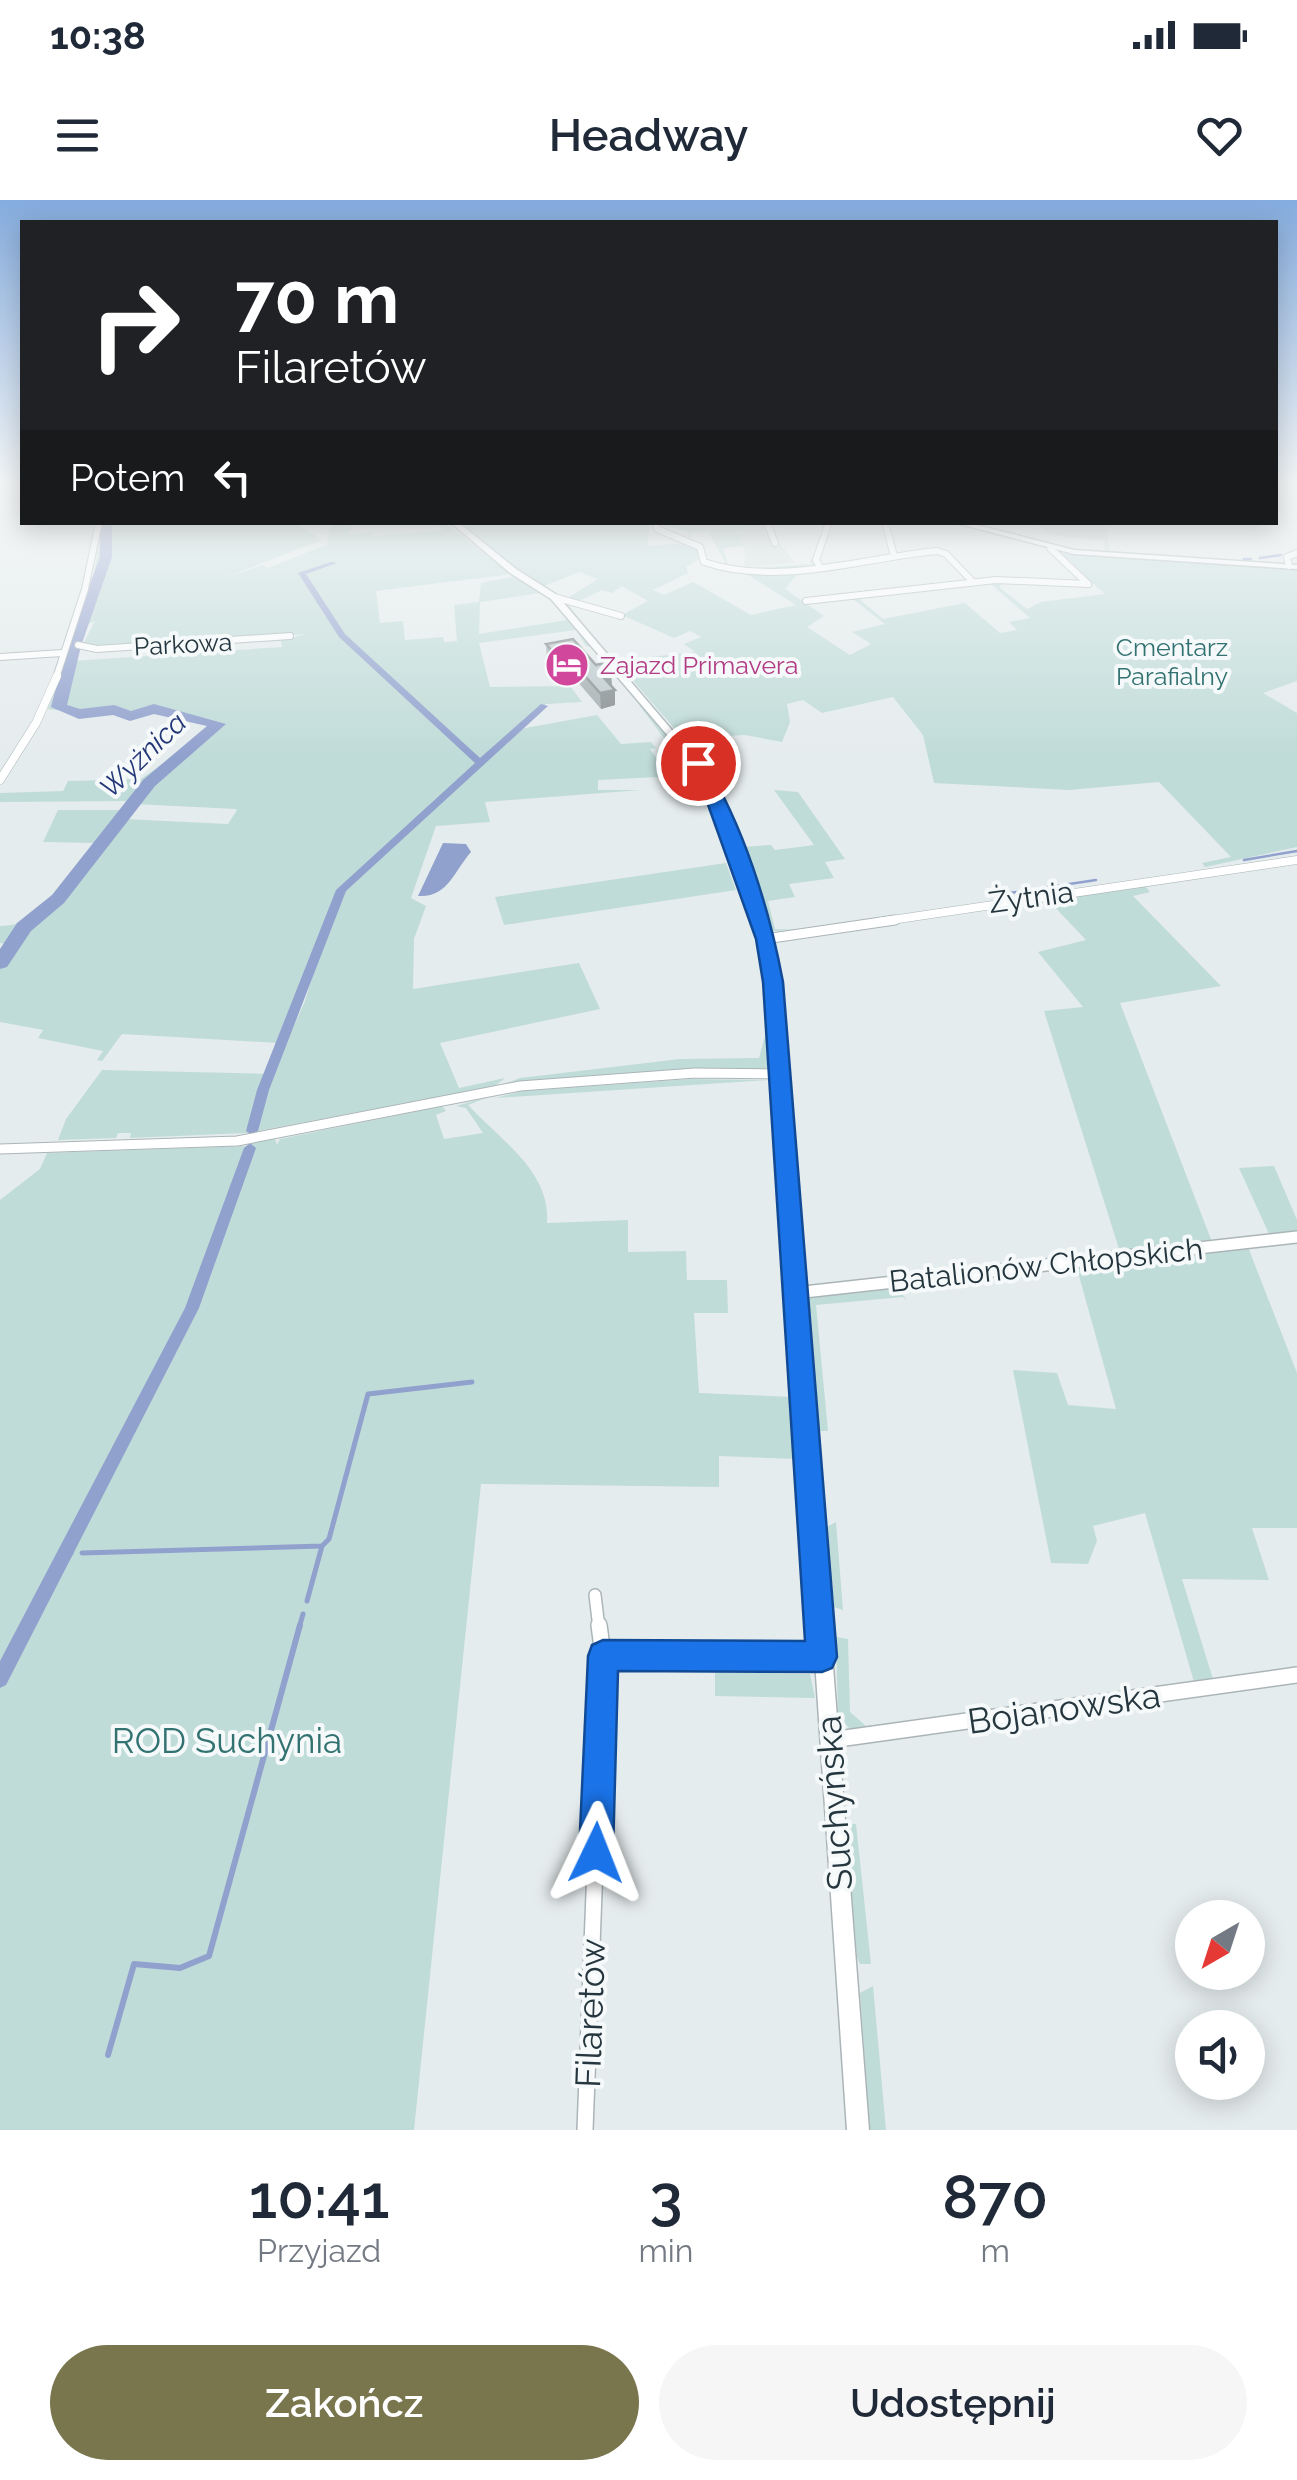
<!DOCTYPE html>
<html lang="pl">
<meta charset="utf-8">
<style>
body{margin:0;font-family:Raleway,sans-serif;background:#f6f6f7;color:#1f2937;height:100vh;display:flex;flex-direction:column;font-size:38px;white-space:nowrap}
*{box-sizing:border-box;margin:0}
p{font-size:32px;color:#747a83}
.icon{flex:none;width:55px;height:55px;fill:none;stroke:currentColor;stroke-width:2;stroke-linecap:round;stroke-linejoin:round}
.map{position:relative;height:1930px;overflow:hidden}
.details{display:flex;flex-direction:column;background:#fff;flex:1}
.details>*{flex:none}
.banner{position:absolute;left:20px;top:20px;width:1258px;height:305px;border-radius:0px;box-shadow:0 5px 25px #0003;background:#202124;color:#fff;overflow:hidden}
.needle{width:65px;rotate:219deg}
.fabs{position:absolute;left:1175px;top:1700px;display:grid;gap:20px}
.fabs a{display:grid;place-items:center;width:90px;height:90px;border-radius:50%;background:#fff;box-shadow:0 5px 25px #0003;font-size:50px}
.pin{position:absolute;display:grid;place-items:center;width:85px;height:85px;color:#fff;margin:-42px;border:5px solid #fff;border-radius:50%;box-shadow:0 2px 10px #0007}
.me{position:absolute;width:110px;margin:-55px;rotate:2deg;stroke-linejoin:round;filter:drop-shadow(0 0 8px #0008)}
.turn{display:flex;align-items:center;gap:35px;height:210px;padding:0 50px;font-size:45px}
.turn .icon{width:130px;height:130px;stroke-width:2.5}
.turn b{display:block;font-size:70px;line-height:85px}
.then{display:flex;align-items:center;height:95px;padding:0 50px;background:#0003;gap:20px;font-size:38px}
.eta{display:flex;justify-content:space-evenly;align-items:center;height:170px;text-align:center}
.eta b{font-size:60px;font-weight:600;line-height:70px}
.cta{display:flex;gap:20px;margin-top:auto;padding:20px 50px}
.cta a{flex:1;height:115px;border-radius:60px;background:#79754d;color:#fff;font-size:40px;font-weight:600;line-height:115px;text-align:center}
.cta a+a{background:#f6f6f7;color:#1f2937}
.status{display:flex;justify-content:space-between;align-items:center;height:70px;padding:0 50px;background:#fff;direction:ltr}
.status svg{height:28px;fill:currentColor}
header{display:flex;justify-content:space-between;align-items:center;height:130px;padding:0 50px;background:#fff;font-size:45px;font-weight:600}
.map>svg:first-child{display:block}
.built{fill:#d3dcdd}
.green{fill:#c0dcd8;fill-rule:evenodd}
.water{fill:#91a1ce}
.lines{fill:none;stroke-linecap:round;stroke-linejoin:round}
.stream-far2{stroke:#91a1ce;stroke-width:2.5}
.stream-far1{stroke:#91a1ce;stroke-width:5}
.stream{stroke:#91a1ce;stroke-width:6}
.canal{fill:#91a1ce;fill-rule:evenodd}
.river{fill:#91a1ce;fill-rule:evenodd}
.minor-far4-casing{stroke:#abb5b8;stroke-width:8}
.minor-far3-casing{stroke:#abb5b8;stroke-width:9}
.minor-far2-casing{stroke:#abb5b8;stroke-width:11}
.minor-far1-casing{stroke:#abb5b8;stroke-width:14}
.minor-casing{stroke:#abb5b8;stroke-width:18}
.tertiary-casing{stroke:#abb5b8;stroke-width:3}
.minor-far4{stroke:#fff;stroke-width:6}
.minor-far3{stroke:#fff;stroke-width:8}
.minor-far2{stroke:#fff;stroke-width:9}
.minor-far1{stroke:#fff;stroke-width:11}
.minor{stroke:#fff;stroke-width:15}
.tertiary{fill:#fff;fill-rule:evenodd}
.wall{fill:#a3adaf}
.shaded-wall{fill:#848d8e}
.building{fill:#bdc9cb;stroke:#848d8e;stroke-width:2.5}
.route{fill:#1a73e8;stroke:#114b97;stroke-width:2.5}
.labels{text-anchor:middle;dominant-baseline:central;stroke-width:8;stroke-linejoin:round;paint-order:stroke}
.far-street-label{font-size:25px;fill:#25363e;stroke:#f5f9fa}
.far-park-label{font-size:25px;fill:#327271;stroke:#f5f9fa}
.far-hotel-label{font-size:25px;fill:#b23c85;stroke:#f5f9fa;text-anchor:start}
.far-water-label{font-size:28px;font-style:italic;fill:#233776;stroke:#f5f9fa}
.street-label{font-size:30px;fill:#25363e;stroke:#f5f9fa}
.near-street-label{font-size:35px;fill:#25363e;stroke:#f5f9fa}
.near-park-label{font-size:35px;fill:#327271;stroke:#f5f9fa}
</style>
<div class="status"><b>10:38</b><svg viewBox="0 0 49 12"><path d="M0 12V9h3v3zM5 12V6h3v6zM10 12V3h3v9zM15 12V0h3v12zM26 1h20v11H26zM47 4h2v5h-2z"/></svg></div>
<header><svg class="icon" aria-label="menu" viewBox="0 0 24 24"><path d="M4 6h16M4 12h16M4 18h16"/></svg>Headway<svg class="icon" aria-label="heart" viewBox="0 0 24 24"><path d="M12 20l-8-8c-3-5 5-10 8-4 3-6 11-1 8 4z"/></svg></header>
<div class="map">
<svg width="1297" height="1930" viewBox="0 0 1297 1930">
<rect width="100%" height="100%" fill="#e5eced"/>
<g class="built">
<path d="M664 323H764L771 342 781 345 795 363 744 367 745 350 738 335 689 332Z"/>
<path d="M1015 323 1145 322 1146 324H1113L1107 332 1110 353 1105 352 1104 341 1047 334 1040 326Z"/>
</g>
<g class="green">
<path d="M467 322 650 323 647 346 687 343 689 332 659 323 706 329 764 323 735 331 744 346 723 348 729 369 708 331 692 332 687 344 699 348 701 358 686 367 688 373 653 390 664 395 693 382 751 415 796 405 745 373 759 371 736 369 811 364 810 361 819 349 815 364 792 368H803L785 389 824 416 807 427 850 455 871 444 852 432 885 424 853 399 837 400 857 397 883 419 965 403 1000 433 1017 430 1009 422 1030 418 990 383H978L1013 382 1001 384 1000 388 1027 409 1041 402 1105 394 1058 353 1297 368V481L1263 493 1297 513V647L1205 667 1202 663 1231 657 1159 582 1069 590 934 583 923 535 893 497 822 513 803 500 787 504 790 522 782 542 745 535 693 538 706 565 622 468 647 464 641 458 695 452 684 444 701 437 690 431 674 438 622 415 648 401 622 386 612 393 602 390 581 400 565 401 584 425 563 401 598 379 579 372 544 386 493 353 466 328Z"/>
<path d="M103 323H296L322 340 226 377 263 365 268 368 326 345 327 349 329 327 334 325 327 323H350L352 328 347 335 371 332 373 336 443 330 436 323H445L511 374 376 391 380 423 403 421 405 440 443 437 444 442 457 441 454 405 479 402 481 383 515 376 555 404 541 393 480 402 479 434 567 420 557 407 592 447 586 446 576 430 479 443 490 487 570 486 582 502 546 504 520 529 597 515 621 544 651 542 656 548 650 549 662 566 691 564 676 546H670L639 505 644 507 699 575 598 580V590H641L485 602 490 622 436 626 411 698 426 706 414 739 413 789 579 763 600 809 440 843 459 888 505 878 495 886 247 933 130 938 131 933H118L116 938 58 940 66 919 102 870 272 874 305 801 331 716 279 843 122 834 102 861 97 860 103 851 38 838 43 830 0 822V755L7 744 0 743V726C44 726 76 679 96 643L43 642 58 610H121L129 601 0 602V593L63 591 68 581 141 579 218 524 154 509 130 516 114 510 85 514 48 509 69 447 75 446 70 444 92 383ZM95 421 83 444 96 448 305 434 287 439 214 443 281 441 282 447 72 461 88 424ZM134 604 236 609 237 610 228 624 124 619Z"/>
<path d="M774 590 798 592 845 659 825 662 834 678 789 684 795 697 768 701 775 729 802 730 769 731 741 647 771 645 775 650 814 645Z"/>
<path d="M726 663 736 690 504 725 495 697Z"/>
<path d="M1144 685 1150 692 1133 696 1221 786 1120 803 1212 1042 1120 1052 1044 811 1083 807 1038 752 1086 740 1050 702 1030 706 1027 703Z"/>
<path d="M766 832H770L772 864 764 870 694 869 505 884 520 878 680 859 759 858Z"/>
<path d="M690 879 769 880 495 898 523 891Z"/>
<path d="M488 897 468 905C500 940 551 971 547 1023L628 1020V1052L686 1051 687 1080H727L728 1113H694L699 1193 794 1197 798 1259 719 1256V1287L481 1284 414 1930H0V1484L193 1109 253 942 275 939 277 945 280 939 442 906 446 911 436 915 444 939 483 933 466 908 456 906Z"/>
<path d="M246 946 188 1108 0 1470V1000L40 969 47 953Z"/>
<path d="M1274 966 1297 1020V1033L1270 1036 1239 968Z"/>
<path d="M1248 1047 1297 1173V1328H1252L1269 1380 1182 1379 1213 1479 1194 1482 1145 1313 1093 1326 1097 1341 1088 1364 1051 1363 1013 1170 1057 1173 1068 1205 1116 1209 1076 1065Z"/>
<path d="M893 1088 900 1090 907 1101 903 1097 816 1105 828 1231H817L806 1098Z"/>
<path d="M836 1322 843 1410 834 1407 832 1379 827 1376 825 1328Z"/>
<path d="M836 1437 848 1439 850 1512 866 1526 1034 1506 851 1530 838 1516Z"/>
<path d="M715 1472 810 1474 815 1498 715 1496Z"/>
<path d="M846 1624H856L871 1764H860L857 1757Z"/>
<path d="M873 1786 886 1930H870L860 1793Z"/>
</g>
<path class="water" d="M443 643 466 644 471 652C454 671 448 698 418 696Z"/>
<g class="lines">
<g class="stream-far2">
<path d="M1260 358 1281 355"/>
<path d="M1244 359H1251"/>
<path d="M1244 660 1297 651"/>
<path d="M1009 693 1096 680"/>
</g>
<g class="stream-far1">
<path d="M64 1353H71"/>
<path d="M82 1353 322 1346 329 1339 368 1194 472 1182"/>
<path d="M307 1401 322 1346"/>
<path d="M299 1428 303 1414"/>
</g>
<path class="stream" d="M108 1855 134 1764 180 1768 209 1756 300 1425"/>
<g class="canal">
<path d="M331 362 337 363 306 374 345 434 480 558 541 504 548 506 346 691 269 890 258 931 252 935 246 931 257 890 336 690 475 563 339 437 298 373Z"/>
<path d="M250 943 256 948 199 1108 6 1485 0 1488V1461L185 1108 244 948Z"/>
</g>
<path class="river" d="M100 322H112V357L81 446 67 505 80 509 114 505 131 511 154 504 226 524 155 586 64 703 31 731 7 767 0 769V749L17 723 52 695 143 580 207 526 154 514 130 521 113 515 79 519 51 507 67 446 100 357Z"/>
<defs>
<g id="minor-far4">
<path d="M655 322 657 329 700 347 704 362C778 387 862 358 937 351L946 354 973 382"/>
<path d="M767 322 775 343"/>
<path d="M885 322 894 356"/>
<path d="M1050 348 1088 384"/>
<path d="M819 365 816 360 829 322"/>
<path d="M1289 366 1287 357 1297 353"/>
<path d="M554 397 621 416"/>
<path d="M806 401 996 380 1088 384"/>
<path d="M78 445 97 449 290 436"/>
<path d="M0 457 62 453"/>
<path d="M56 478 85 389 99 322"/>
</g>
<g id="minor-far3">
<path d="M0 580 36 523 57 476"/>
<path d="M878 722 1297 660"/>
</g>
<g id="minor-far2">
<path d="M765 739 895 720"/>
<path d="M0 949 237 941 520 886 695 873 781 874"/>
</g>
<g id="minor-far1">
<path d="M795 1093 1297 1037"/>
<path d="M595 1395 599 1428"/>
</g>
<g id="minor">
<path d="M603 1455 821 1457"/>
<path d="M831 1540 1297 1475"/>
<path d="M585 1930 603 1455 599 1425"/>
</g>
<g id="tertiary">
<path d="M450 322H458L516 369 557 395 711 576 770 739 787 874 869 1930H847L775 874 760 739 703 577 551 399 510 373Z"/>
<path d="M952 322H965L1074 350 1297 365V369L1074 354Z"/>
</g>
</defs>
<use href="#minor-far4" class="minor-far4-casing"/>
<use href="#minor-far3" class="minor-far3-casing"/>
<use href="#minor-far2" class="minor-far2-casing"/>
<use href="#minor-far1" class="minor-far1-casing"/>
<use href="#minor" class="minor-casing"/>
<use href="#tertiary" class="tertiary-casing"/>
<use href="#minor-far4" class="minor-far4"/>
<use href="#minor-far3" class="minor-far3"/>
<use href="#minor-far2" class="minor-far2"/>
<use href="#minor-far1" class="minor-far1"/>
<use href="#minor" class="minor"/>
<use href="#tertiary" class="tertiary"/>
</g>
<path class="wall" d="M546 444 612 486 615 490V505L601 509 570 473 561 475 547 459Z"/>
<g class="shaded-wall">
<path d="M569 458 570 473 561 475 560 460Z"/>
<path d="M611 471 612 486 603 477Z"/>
<path d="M615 490V505L601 509 600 493Z"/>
</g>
<path class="building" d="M573 439 596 465 604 463 611 471 603 477 615 490 600 493 569 458 560 460 546 444Z"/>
<linearGradient id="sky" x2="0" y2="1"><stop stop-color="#85acde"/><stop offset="0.51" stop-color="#f3f6f7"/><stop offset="1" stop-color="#f3f6f7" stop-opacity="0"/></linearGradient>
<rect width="1297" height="556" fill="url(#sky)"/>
<path class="route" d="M692 560H703C743 624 769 707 783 782L837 1457 832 1468 822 1472 618 1471 613 1653 608 1665 596 1670 584 1665 579 1653 588 1456 592 1445 603 1440 805 1441 763 782 756 739Z"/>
<defs>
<symbol id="hotel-disc" viewBox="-11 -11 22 22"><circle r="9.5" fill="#d1479c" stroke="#f5f9fa"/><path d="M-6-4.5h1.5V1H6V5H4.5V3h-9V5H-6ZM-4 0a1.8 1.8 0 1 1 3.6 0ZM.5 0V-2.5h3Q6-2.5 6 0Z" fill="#fff"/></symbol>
</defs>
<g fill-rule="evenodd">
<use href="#hotel-disc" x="542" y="440" width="50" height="50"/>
</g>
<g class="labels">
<g class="far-street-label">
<text transform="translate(183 444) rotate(-3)">Parkowa</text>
</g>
<g class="far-park-label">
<text x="1172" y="447">Cmentarz<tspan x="1172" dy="29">Parafialny</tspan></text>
</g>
<g class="far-hotel-label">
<text x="600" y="465">Zajazd Primavera</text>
</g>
<g class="far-water-label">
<text transform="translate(143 555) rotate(-44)">Wyżnica</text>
</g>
<g class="street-label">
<text transform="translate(1031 697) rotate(-8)">Żytnia</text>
<text transform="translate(1046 1065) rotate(-6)">Batalionów Chłopskich</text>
</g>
<g class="near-street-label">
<text transform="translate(1064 1508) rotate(-8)">Bojanowska</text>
<text transform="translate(834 1603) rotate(-94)">Suchyńska</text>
<text transform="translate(590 1813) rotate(-88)">Filaretów</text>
</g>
<g class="near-park-label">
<text x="227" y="1540">ROD Suchynia</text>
</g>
</g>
</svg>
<div class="fabs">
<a><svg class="needle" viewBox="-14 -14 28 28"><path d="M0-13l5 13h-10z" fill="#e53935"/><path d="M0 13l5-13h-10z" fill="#747a83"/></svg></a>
<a><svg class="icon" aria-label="sound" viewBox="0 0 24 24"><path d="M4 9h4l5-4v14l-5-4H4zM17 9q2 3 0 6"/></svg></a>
</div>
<div class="pin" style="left:698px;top:563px;background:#d93025"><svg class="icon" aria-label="arrive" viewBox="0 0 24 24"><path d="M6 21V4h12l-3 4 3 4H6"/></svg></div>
<svg class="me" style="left:596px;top:1653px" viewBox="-20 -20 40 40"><path d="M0-17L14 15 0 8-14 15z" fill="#1a73e8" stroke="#fff" stroke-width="4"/></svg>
<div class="banner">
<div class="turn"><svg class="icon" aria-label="right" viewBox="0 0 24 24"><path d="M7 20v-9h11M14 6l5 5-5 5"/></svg><div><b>70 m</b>Filaretów</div></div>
<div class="then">Potem<svg class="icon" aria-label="left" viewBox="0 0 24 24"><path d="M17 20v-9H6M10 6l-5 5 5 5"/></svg></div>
</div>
</div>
<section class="details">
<div class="eta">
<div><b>10:41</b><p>Przyjazd</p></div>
<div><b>3</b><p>min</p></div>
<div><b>870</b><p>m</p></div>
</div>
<div class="cta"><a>Zakończ</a><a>Udostępnij</a></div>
</section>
